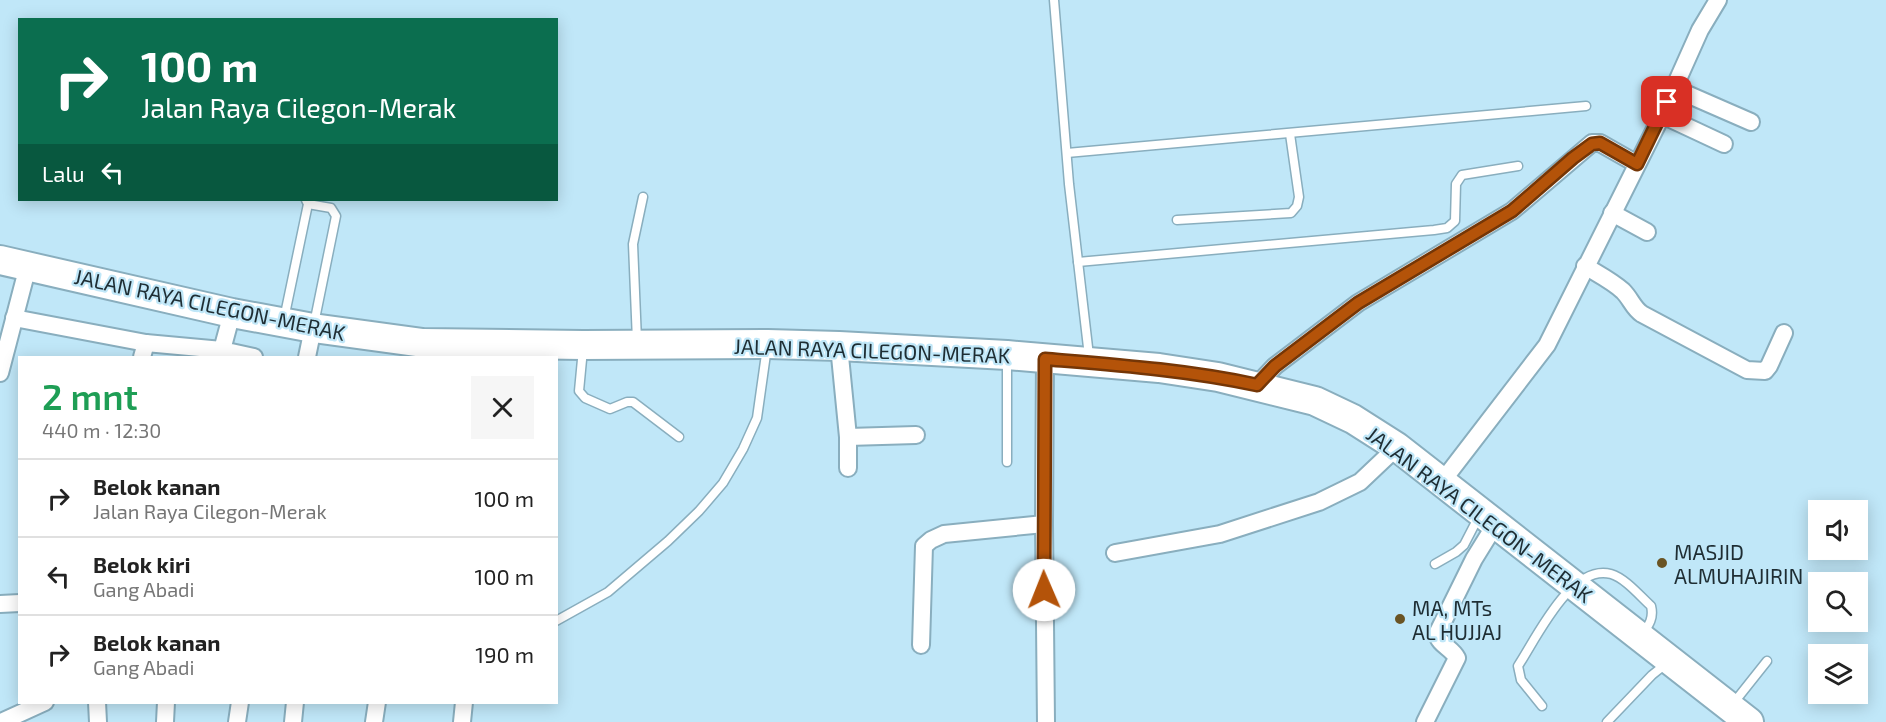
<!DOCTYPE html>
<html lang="id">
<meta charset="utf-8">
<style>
body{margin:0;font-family:"Exo 2",sans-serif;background:#f6f6f6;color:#222;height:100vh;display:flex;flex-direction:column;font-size:22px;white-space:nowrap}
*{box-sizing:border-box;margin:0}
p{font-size:20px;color:#767676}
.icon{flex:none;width:33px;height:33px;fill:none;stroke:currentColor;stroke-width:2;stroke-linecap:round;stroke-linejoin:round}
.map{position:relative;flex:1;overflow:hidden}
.sheet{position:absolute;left:18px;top:356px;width:540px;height:348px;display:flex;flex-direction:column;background:#fff;border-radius:0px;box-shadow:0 3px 15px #0003}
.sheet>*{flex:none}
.top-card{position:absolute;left:18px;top:18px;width:540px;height:183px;border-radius:0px;box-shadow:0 3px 15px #0003;background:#0b6e4f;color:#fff;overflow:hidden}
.tools{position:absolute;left:1808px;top:500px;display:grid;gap:12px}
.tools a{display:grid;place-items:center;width:60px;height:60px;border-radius:0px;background:#fff;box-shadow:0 3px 15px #0003;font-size:30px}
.pin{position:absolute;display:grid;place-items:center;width:51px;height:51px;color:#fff;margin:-26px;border-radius:12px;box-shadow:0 3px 9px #0006}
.me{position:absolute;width:66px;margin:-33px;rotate:359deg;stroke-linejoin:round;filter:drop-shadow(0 0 4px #0008)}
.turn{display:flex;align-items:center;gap:21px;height:126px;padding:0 24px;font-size:27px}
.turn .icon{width:78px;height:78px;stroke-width:2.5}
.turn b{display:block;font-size:42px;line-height:51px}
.then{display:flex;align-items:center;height:57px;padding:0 24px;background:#0003;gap:12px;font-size:22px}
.round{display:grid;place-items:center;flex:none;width:63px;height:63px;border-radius:0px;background:#f6f6f6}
.headline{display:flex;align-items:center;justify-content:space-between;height:102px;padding:0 24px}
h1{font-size:36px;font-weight:600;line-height:45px;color:#1e9e55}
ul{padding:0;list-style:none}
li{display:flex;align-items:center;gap:18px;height:78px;padding:0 24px;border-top:2px solid #e0e0e0}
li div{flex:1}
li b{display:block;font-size:22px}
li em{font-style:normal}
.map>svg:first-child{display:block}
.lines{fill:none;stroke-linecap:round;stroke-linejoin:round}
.service-casing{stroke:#89aebe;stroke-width:11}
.minor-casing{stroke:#89aebe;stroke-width:20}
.trunk-casing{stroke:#89aebe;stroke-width:32}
.service{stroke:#fff;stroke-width:8}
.minor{stroke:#fff;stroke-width:16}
.trunk{stroke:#fff;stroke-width:28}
.route-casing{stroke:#753606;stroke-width:15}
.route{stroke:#b45309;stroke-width:10}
.poi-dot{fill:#6a5424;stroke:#c0e7f8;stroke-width:2}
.labels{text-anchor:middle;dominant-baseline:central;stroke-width:4.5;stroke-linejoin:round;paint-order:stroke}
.street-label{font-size:21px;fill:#1e2d33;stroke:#c0e7f8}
.poi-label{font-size:21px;fill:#1e2d33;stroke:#c0e7f8;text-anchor:start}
</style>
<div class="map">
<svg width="1886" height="722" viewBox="0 0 1886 722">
<rect width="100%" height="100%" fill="#c0e7f8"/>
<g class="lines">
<defs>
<g id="service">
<path d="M1054 0 1069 184 1089 356"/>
<path d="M1067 153 1586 106"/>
<path d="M308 204 331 208 336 216 314 324"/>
<path d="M1177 220 1291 213 1297 206 1299 197 1290 134"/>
<path d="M1078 262 1434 230 1447 228 1455 221 1456 184 1462 175 1518 166"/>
<path d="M284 319 308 204 306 200"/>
<path d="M637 341 633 244 643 197"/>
<path d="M583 349 579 391 585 398 610 409 627 402H633L679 437"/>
<path d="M1007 462V359"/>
<path d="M1435 564 1456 552 1464 545 1479 516"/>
<path d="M556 621 608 592 668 541 699 511 723 483 743 449 757 418 767 347"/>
<path d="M1732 705 1767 661"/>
<path d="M1542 706 1521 680 1518 666C1536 639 1571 563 1611 574 1625 578 1640 596 1651 606 1654 618 1649 625 1642 635"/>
<path d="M1607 722 1652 675 1667 663"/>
</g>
<g id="minor">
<path d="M1673 88 1751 122"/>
<path d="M1662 115 1724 144"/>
<path d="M1612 213 1647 232"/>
<path d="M1585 266C1598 274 1612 281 1623 291 1631 299 1633 308 1642 314L1747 370 1765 371 1769 366 1784 333"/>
<path d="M232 313 222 350 254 357"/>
<path d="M14 318 146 343 142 357"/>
<path d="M146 343 222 350"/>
<path d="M839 346 848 437V468"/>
<path d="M307 357 313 328"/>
<path d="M1045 359 1044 524 1046 722"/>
<path d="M0 373 28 266"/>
<path d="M1257 385 1275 366 1358 303 1512 211 1592 143H1600L1637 164"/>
<path d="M848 437 916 435"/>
<path d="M1441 483 1547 345 1662 115 1700 30 1718 0"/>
<path d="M1115 553 1220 534 1319 502 1360 482 1397 447"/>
<path d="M0 604 20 603"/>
<path d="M921 645 924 546 931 540 944 534 1044 524"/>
<path d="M97 702 98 722"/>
<path d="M1 722 45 702"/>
<path d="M165 722 166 702"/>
<path d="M237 722 240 702"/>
<path d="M293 722 295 702"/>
<path d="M374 722 377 702"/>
<path d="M462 722 464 702"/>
<path d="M1425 722 1457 658C1452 648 1439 645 1437 634L1474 559 1495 525"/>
</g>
<path id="trunk" d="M0 260 232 313 313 328 423 343 583 345 768 344 839 346 1007 355 1159 368 1218 377 1315 401 1353 419 1397 447 1749 722"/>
</defs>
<use href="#service" class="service-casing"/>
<use href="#minor" class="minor-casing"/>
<use href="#trunk" class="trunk-casing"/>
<use href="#service" class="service"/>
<use href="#minor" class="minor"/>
<use href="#trunk" class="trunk"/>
</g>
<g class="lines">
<defs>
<path id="route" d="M1044 590 1045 359C1117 365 1187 370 1257 385L1275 366 1358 303 1512 211 1573 158 1592 144 1600 143 1637 164 1667 102"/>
</defs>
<use href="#route" class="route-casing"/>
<use href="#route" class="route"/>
</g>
<g class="poi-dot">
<circle cx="1662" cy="563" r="6"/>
<circle cx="1400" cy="619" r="6"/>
</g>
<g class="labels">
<g class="street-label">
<text transform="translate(210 304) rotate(12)">JALAN RAYA CILEGON-MERAK</text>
<text transform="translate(872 350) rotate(2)">JALAN RAYA CILEGON-MERAK</text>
<text transform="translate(1480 514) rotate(37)">JALAN RAYA CILEGON-MERAK</text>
</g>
<g class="poi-label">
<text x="1674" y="551">MASJID<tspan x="1674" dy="24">ALMUHAJIRIN</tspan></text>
<text x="1412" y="607">MA, MTs<tspan x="1412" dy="24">AL HUJJAJ</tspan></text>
</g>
</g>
</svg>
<div class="tools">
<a><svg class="icon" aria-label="sound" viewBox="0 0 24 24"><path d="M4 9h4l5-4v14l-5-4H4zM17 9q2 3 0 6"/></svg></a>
<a><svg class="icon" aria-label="search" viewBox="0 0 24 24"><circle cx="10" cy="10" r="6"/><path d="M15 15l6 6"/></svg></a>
<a><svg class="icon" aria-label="layers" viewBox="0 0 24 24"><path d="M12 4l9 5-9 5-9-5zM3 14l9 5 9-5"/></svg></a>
</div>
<div class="pin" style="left:1667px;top:102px;background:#d93025"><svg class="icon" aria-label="arrive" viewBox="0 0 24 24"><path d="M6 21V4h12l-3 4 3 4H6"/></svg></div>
<svg class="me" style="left:1044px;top:590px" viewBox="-20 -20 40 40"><circle r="19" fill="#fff"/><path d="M0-13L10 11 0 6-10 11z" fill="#b45309"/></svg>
<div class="top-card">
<div class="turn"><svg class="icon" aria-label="right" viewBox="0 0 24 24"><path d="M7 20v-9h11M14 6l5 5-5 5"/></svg><div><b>100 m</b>Jalan Raya Cilegon-Merak</div></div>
<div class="then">Lalu<svg class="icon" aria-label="left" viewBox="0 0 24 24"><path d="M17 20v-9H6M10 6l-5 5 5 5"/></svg></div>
</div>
<section class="sheet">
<div class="headline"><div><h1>2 mnt</h1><p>440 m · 12:30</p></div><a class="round"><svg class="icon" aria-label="close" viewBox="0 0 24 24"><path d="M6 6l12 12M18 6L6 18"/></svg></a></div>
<ul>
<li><svg class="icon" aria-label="right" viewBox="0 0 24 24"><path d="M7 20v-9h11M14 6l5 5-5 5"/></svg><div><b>Belok kanan</b><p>Jalan Raya Cilegon-Merak</p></div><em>100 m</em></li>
<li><svg class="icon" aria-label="left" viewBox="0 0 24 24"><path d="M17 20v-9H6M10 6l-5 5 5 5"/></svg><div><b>Belok kiri</b><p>Gang Abadi</p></div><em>100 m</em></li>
<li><svg class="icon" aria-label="right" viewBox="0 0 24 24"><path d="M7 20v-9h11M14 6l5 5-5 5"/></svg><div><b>Belok kanan</b><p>Gang Abadi</p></div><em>190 m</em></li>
</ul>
</section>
</div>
